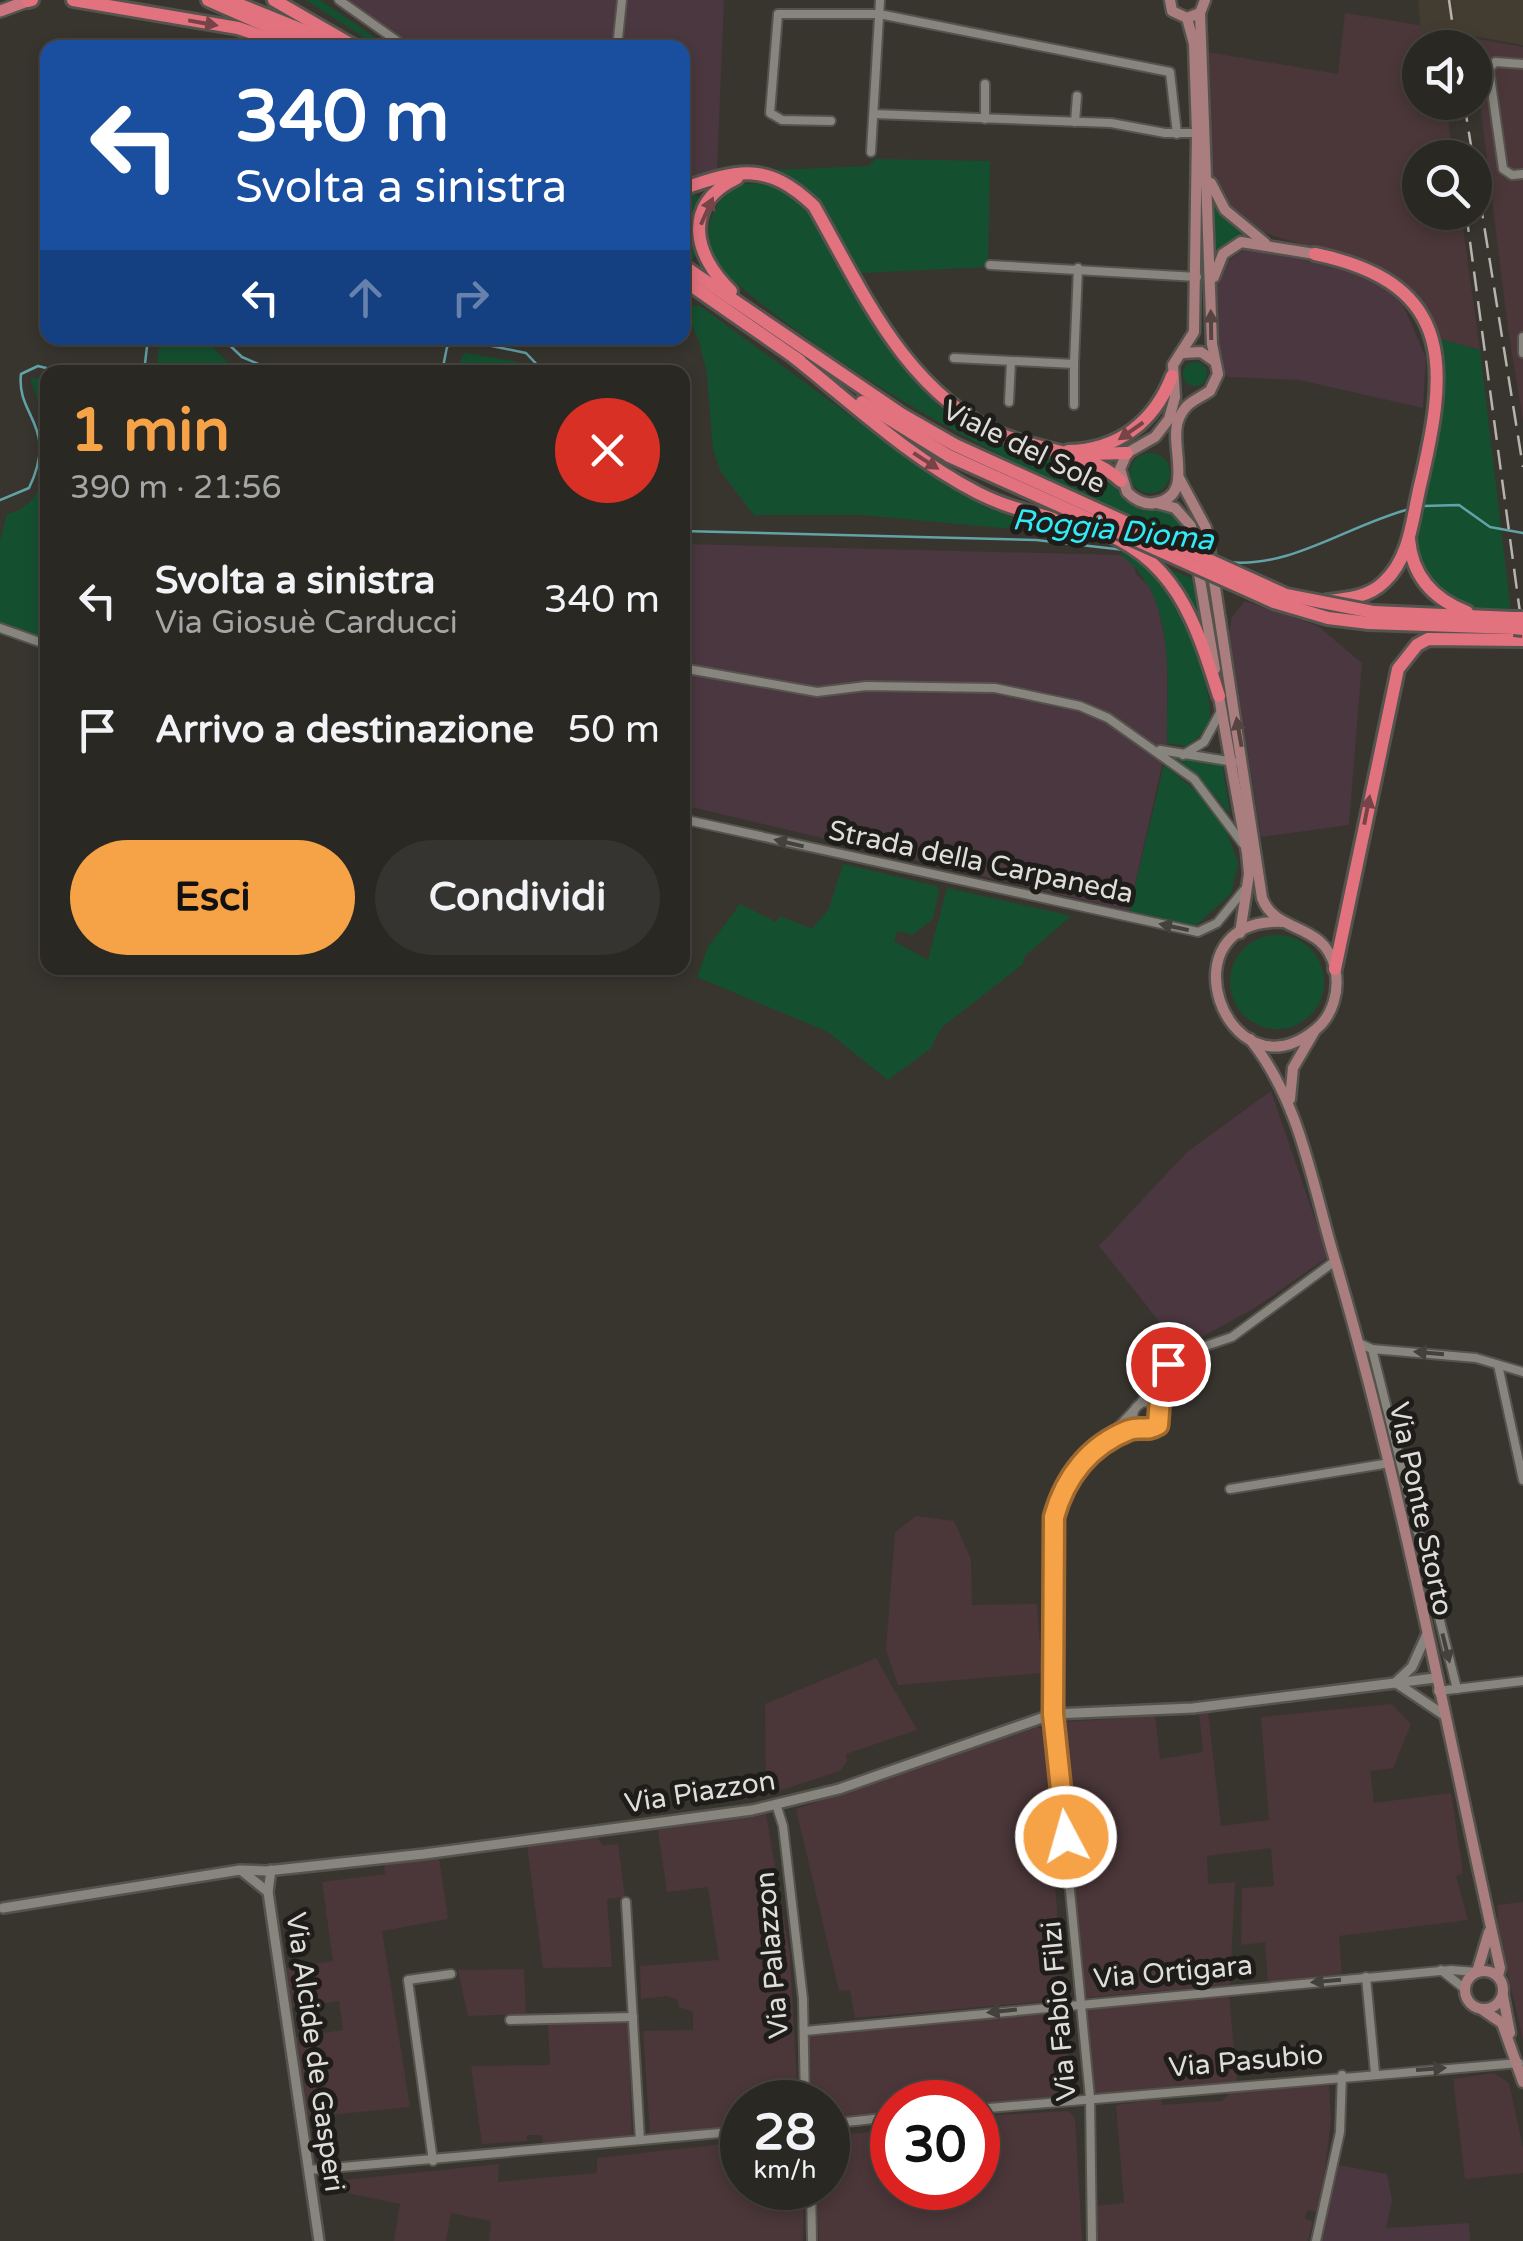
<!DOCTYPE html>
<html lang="it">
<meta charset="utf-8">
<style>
body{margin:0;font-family:"Varela Round",sans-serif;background:#363430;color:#f1f3f6;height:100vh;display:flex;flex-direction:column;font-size:38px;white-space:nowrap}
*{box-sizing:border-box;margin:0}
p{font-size:32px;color:#a5a6a6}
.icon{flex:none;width:55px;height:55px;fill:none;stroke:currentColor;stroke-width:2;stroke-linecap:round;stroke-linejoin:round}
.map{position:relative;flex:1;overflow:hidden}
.panel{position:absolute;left:40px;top:365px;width:650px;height:610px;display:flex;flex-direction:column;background:#2a2823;border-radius:20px;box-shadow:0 5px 15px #0003,0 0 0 2px #464441}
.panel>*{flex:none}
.guide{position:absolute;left:40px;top:40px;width:650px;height:305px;border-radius:20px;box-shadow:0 5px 15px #0003,0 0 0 2px #464441;background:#1a4fa0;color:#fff;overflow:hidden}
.fabs{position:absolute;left:1402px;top:30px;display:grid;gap:20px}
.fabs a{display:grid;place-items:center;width:90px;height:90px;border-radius:50%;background:#2a2823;box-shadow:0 5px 15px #0003,0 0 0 2px #464441;font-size:50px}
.speed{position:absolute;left:720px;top:2080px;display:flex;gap:20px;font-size:50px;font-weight:700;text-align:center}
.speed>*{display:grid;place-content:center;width:130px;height:130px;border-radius:50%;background:#2a2823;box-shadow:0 5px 15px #0003,0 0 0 2px #464441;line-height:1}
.speed small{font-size:25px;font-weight:400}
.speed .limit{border:15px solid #d22;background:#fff;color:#111}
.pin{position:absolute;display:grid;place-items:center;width:85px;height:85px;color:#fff;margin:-42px;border:5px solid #fff;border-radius:50%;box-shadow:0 2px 10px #0007}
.me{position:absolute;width:110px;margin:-55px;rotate:354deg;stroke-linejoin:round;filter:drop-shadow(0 0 8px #0008)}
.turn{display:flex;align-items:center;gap:35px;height:210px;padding:0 30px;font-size:45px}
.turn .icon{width:130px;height:130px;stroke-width:2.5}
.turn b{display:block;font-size:70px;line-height:85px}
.lanes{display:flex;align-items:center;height:95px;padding:0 30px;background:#0003;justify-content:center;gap:50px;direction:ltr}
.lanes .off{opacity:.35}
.round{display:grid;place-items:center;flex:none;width:105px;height:105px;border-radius:52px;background:#363430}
.summary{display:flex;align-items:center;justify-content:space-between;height:170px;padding:0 30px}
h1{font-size:60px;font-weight:700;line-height:75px;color:#f6a247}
.primary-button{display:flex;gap:20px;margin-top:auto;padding:20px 30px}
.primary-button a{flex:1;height:115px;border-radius:60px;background:#f6a247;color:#111;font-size:40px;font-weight:700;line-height:115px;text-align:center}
.primary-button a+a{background:#363430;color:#f1f3f6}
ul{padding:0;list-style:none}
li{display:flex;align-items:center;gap:30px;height:130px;padding:0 30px}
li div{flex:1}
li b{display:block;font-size:38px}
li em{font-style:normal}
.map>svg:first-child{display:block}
.commercial{fill:#4a373f}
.industrial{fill:#4b3739}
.built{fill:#433d31}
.green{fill:#145030}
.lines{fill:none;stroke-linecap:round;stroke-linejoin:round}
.stream{stroke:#61a3a7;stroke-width:2.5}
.minor-casing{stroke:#55534d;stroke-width:12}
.tertiary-casing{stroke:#55534d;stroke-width:14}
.secondary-casing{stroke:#55534d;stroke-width:15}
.primary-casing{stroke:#55534d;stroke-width:16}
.trunk-casing{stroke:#55534d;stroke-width:18}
.minor{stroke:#88857e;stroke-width:8}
.tertiary{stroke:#88857e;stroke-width:9}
.secondary{stroke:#aa7e7e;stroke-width:10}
.primary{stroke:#cc777f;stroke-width:11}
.trunk{stroke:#e3727f;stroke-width:12}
.rail{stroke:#b6b3af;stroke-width:2.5;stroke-dasharray:20 10;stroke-linecap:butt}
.trunk-bridge-casing{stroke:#55534d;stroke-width:18;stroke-linecap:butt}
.trunk-bridge{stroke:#e3727f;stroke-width:12}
.oneway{fill:#774347}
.oneway2{fill:#564442}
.oneway3{fill:#43413d}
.route-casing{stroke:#a0692e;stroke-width:25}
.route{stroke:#f6a247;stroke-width:18}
.labels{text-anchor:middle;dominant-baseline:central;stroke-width:10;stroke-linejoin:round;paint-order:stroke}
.street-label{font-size:28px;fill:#dfddd9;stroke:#1e1d1a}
.water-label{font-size:30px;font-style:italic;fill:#32ebf9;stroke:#1e1d1a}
</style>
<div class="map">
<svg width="1523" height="2241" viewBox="0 0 1523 2241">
<rect width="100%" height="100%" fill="#38352f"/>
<g class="commercial">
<path d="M339 0H724L717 170 683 181 682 48 407 47Z"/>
<path d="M1245 249 1344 268 1381 284 1403 305 1426 358 1423 408 1299 380 1229 377 1223 373 1217 353V285L1227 262Z"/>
<path d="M683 544 1121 555 1134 565 1136 574 1155 592 1167 651V743L1129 911 683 805Z"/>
<path d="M1245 601 1318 626 1362 663 1349 825 1261 837 1229 632 1232 617Z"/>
<path d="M1271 1091 1328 1257 1255 1308 1174 1352 1178 1345 1099 1246 1187 1152Z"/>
<path d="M1338 2165 1387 2174 1392 2200 1386 2228 1469 2223 1470 2241H1320Z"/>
</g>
<g class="industrial">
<path d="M1345 13 1436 28 1438 47 1420 48V102L1446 103 1453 157 1420 158V212L1461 213 1480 350 1434 337 1407 290 1375 266 1251 229 1228 209 1211 180 1207 52 1338 74Z"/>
<path d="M1472 38 1523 47V420L1508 329Z"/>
<path d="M916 1516 954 1521 971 1559 972 1605 1037 1604 1042 1673 898 1685 886 1650 895 1532Z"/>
<path d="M876 1658 917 1730 846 1754 847 1761 840 1771 766 1795 765 1704Z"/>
<path d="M1392 1704 1411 1724 1393 1768 1370 1771 1374 1803 1451 1793 1462 1865V1874L1456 1876 1468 1920 1339 1936 1342 1976 1268 1982 1265 1942 1241 1945 1242 1888 1274 1886 1271 1848 1207 1856 1208 1884 1235 1882 1230 1985 1080 1998 1059 1730 1065 1722 1155 1716 1160 1759 1203 1752 1199 1713 1208 1712 1221 1826 1269 1820 1261 1717Z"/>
<path d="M1038 1727 1044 1731 1046 1754 1063 1996 1060 2000 855 2018 850 1990 839 1991 796 1809Z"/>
<path d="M766 1814 790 1956 798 2102H742V2127L650 2135 643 2031 693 2030V2012L679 2007 678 2000 667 1996 641 1999 640 1966 719 1960 708 1887 667 1892 658 1830Z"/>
<path d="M596 1835 603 1846 618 1844 625 1897 607 1899 612 1967 543 1968 527 1845Z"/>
<path d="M439 1857 448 1919 382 1931 410 2107 308 2117 296 2037 343 2030 339 2001 291 2008 285 1968 333 1961 322 1882 385 1874 384 1864Z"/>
<path d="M1523 1902V2040L1498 1931 1497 1905Z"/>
<path d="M524 1969 526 2014 468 2016 458 1970Z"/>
<path d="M1229 1994 1237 2084 1085 2098 1081 2008Z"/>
<path d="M1060 2012 1065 2025 1072 2094 1068 2098 978 2108V2102H892V2116L828 2122V2102H812L809 2033Z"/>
<path d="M628 2022 632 2139 543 2147 542 2135H527V2141L482 2144 471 2066 550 2065 548 2025Z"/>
<path d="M1494 2073 1509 2083 1523 2148V2173L1465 2179 1453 2079Z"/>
<path d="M1329 2086 1331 2120 1322 2194 1317 2212 1307 2210 1305 2219 1313 2221 1308 2241H1096L1094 2206 1124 2203 1116 2105 1161 2099 1162 2105 1222 2101 1231 2092Z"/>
<path d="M1068 2111 1075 2118 1082 2241H819L817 2188H828V2136L892 2130V2188H978V2121L994 2120 997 2115Z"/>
<path d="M742 2142V2188H804L803 2241H489L491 2221 451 2213 446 2241H394L400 2204 342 2192 345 2180 499 2164 498 2182 597 2173V2158Z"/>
</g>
<path class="built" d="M1418 0H1523V45L1457 33 1422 38Z"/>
<g class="green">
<path d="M306 0H320L389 47H379Z"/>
<path d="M875 159 990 161 988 267 860 273 813 197 773 170 869 166Z"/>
<path d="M738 184H768L784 190 813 218 890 346 938 406 978 434 1101 469 1127 502 1138 508 1161 507 1185 524 1167 536C1008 463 851 385 719 268 700 237 709 204 738 184Z"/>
<path d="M692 193 700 198 691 230 696 256 691 260 683 256V195Z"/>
<path d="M1213 206 1244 235 1220 252 1213 250Z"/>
<path d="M683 305 700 306 931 475 983 506 1032 525 1002 528 861 515H754L721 472 713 449 707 373 699 341Z"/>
<path d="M1434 337 1480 350 1511 612 1473 610 1434 593 1412 546 1443 392Z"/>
<path d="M160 338H203L238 372H156Z"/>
<path d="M464 353 515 361 531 372H455Z"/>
<circle cx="1195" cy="374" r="12"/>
<path d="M47 377H48L47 426 30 379Z"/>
<circle cx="1150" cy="473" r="20"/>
<path d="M47 472V649L0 633V541L7 514C28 510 41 492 47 472Z"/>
<path d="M1122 549C1143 563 1160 577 1174 597 1185 614 1214 698 1210 716 1206 730 1198 740 1186 746L1167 743C1167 678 1177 596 1121 555Z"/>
<path d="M1162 566 1195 580 1199 614 1194 615Z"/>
<path d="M1174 758 1222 763 1230 814 1204 783Z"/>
<path d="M1164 765 1205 798 1226 829 1238 863 1231 894 1194 927 1129 911Z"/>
<path d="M843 864 936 886 939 891 933 919 912 935 897 931 894 941 928 960 947 888 1071 916 1024 957 1023 964 942 1027 930 1049 888 1080 828 1032 697 977 708 947 740 904 776 922 780 916 812 929 829 909Z"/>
<circle cx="1277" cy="982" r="47"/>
</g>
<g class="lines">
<g class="stream">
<path d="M222 338 242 357 277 372"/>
<path d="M144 372 148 338"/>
<path d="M442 372 447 347 458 339 526 353 544 372"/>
<path d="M0 500 29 488C59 425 16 417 21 374L38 366 62 372"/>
<path d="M1423 506 1459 505 1490 527 1523 533"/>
<path d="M682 531 1036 540 1125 550"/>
<path d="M1228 562C1291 569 1350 524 1410 509"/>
</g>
<defs>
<g id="minor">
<path d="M339 0 407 48"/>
<path d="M617 48 622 0"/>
<path d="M1523 64 1495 62 1489 69 1503 169 1512 175 1523 174"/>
<path d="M874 114 1111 123 1165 133H1197"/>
<path d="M985 119V84"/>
<path d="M831 121 782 120 770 113 778 14H879L1170 72 1177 134"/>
<path d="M1075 122 1077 96"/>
<path d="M871 152 880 0"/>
<path d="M990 265 1197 277"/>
<path d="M1523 337V353"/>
<path d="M954 358 1074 364 1078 268"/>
<path d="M1009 402 1011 361"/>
<path d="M1074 405V364"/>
<path d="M0 628 48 645"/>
<path d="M682 668 817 692 866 686 995 688 1080 706 1108 718 1194 779 1243 844"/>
<path d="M1160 750 1234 762"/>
<path d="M1183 755 1204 742 1221 711"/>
<path d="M682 819 1198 932 1217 923 1244 890"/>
<path d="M517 970V968"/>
<path d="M1361 1344 1372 1349 1476 1358 1523 1372"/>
<path d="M1372 1349 1457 1689"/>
<path d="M1498 1365 1523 1480"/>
<circle cx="1147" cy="1416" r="14"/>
<path d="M1139 1405 1176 1356 1232 1337 1335 1261"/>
<path d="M1158 1407 1165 1373"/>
<path d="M1114 1436 1138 1427"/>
<path d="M1230 1489 1390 1463"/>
<path d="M1438 1691 1523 1681"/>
<path d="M776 1804 783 1826 803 1999 805 2102"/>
<path d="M626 1902 640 2140"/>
<path d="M1441 1970 1465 1989"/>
<path d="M1366 1977 1375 2073"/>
<path d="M510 2020 633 2017"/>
<path d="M805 2031 1451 1970 1477 1972"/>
<path d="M978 2109 1519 2063"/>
<path d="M828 2124 892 2117"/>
<path d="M433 2161 408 1980 451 1974"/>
<path d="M309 2170 742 2131"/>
<path d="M811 2188 812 2241"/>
<path d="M1092 2241 1090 2098 1053 1714V1517L1072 1476 1136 1408"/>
<path d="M1316 2241 1340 2132 1342 2075"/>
</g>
<g id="tertiary">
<path d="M1395 1683 1412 1667 1426 1636"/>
<path d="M1398 1684 1444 1715"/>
<path d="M271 1870 268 1892 319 2241"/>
<path d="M242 1871 268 1892"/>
<path d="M3 1908 240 1870 267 1871 424 1854 752 1810 839 1789 1053 1714 1193 1708 1435 1678"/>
</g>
<g id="secondary">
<path d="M1170 0 1172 11 1187 18 1200 13 1205 0"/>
<path d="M1187 18 1194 44 1197 133 1194 332 1173 365 1175 397 1169 419 1155 437 1127 453 1120 469 1127 492C1135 500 1144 505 1155 503 1196 496 1169 447 1178 421 1185 402 1195 401 1210 391L1218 374 1212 344 1200 13"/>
<path d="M1211 183 1225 210 1265 243"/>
<path d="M1214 277 1223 254 1241 242 1315 254"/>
<path d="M1184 353 1201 352 1214 361"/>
<path d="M1179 478 1206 528 1262 898C1276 935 1324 921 1335 968 1340 990 1333 1016 1315 1030 1226 1102 1160 915 1285 922"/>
<path d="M1157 503 1175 508 1191 526 1215 669"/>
<path d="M1218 691 1247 853 1249 874 1240 933"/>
<path d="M1250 1039C1300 1101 1312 1183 1334 1257 1403 1491 1447 1731 1500 1968L1498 1976"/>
<path d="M1290 1099 1293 1068 1314 1032"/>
<circle cx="1484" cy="1990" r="19"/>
<path d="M1477 1972 1489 1932"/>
<path d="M1503 1996 1510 2033"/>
<path d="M1483 2010 1502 2023 1523 2082"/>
</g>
<path id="primary" d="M0 11 30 0"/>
<g id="trunk">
<path d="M73 0 238 28 296 48"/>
<path d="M208 0 317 48"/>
<path d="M228 0 347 48"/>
<path d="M274 0 357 48"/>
<path d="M28 1 32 0"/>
<path d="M682 189C739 169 768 162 814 206 863 292 905 391 1000 434 1038 451 1090 451 1121 481"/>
<path d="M1315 254C1460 284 1447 372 1419 490 1412 522 1409 559 1384 582 1369 597 1347 599 1327 601"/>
<path d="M682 265 901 414 955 445"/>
<path d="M682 279 800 361"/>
<path d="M731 291C694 256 681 204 737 178"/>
<path d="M794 357C853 404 910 458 978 493 1015 512 1054 517 1093 529 1175 555 1196 623 1219 696"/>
<path d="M862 402 949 456"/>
<path d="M1068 451C1117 450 1154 423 1172 376"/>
<path d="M1085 454 1127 453"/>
<path d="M1409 539C1412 576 1433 599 1467 612"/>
<path d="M1373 612 1513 618"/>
<path d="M1369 623 1514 628"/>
<path d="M1335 969 1398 669 1417 645 1428 639 1523 640"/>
</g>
</defs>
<use href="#minor" class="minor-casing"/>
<use href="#tertiary" class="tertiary-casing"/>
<use href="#secondary" class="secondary-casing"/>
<use href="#primary" class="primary-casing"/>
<use href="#trunk" class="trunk-casing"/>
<use href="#minor" class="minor"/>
<use href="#tertiary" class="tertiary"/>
<use href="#secondary" class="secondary"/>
<use href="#primary" class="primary"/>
<use href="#trunk" class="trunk"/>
<g class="rail">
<path d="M1449 0 1456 48"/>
<path d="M1464 102 1473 158"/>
<path d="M1475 169 1523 467"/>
<path d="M1466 212 1523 635"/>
</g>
<defs>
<g id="trunk-bridge">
<path d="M955 445 1286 595 1373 612"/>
<path d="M949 456 1274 602 1328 618 1369 623"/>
<path d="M1513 618H1523"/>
<path d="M1514 628 1523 629"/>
</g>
</defs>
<use href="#trunk-bridge" class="trunk-bridge-casing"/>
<use href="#trunk-bridge" class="trunk-bridge"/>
</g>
<defs><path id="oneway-solid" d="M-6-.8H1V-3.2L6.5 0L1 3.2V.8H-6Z" transform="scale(2.5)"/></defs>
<g class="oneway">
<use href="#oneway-solid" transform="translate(203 23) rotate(10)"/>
<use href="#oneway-solid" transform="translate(707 211) rotate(-66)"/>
<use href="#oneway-solid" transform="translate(1131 431) rotate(145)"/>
<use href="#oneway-solid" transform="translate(926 461) rotate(33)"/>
<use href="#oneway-solid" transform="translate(1367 810) rotate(-79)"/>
</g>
<g class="oneway2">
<use href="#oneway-solid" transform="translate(1211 325) rotate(-91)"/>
<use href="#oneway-solid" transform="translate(1239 732) rotate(-100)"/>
</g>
<g class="oneway3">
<use href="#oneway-solid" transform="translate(789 843) rotate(-167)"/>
<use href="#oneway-solid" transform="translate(1174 927) rotate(-168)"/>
<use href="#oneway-solid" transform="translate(1429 1353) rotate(-175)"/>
<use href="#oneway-solid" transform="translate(1446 1648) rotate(76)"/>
<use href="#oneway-solid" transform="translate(1326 1981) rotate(175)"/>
<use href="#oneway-solid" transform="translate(1002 2011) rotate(174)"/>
<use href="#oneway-solid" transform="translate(1431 2069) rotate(-4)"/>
</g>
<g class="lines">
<defs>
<path id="route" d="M1066 1837 1053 1714 1054 1517C1065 1477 1090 1445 1129 1430 1141 1426 1147 1432 1158 1425L1161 1386 1168 1364"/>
</defs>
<use href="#route" class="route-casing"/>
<use href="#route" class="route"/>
</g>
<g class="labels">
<g class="street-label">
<text transform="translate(1024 447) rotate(26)">Viale del Sole</text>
<text transform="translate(981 862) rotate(12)">Strada della Carpaneda</text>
<text transform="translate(1421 1509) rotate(78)">Via Ponte Storto</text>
<text transform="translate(700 1792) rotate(-9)">Via Piazzon</text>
<text transform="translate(772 1955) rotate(-95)">Via Palazzon</text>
<text transform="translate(1173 1972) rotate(-5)">Via Ortigara</text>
<text transform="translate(1059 2011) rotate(-95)">Via Fabio Filzi</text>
<text transform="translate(315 2052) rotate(82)">Via Alcide de Gasperi</text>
<text transform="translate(1246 2061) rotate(-5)">Via Pasubio</text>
</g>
<g class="water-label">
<text transform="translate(1113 530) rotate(6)">Roggia Dioma</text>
</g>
</g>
</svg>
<div class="fabs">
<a><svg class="icon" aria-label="sound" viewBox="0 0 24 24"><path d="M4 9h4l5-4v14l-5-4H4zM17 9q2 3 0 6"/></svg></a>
<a><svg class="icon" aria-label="search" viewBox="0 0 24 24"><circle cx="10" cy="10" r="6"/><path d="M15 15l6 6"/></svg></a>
</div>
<div class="speed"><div>28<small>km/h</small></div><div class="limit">30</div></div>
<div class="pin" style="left:1168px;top:1364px;background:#d93025"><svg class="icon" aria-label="arrive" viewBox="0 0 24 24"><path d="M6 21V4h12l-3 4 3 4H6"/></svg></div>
<svg class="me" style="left:1066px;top:1837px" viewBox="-20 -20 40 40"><circle r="17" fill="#f6a247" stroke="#fff" stroke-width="3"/><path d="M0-11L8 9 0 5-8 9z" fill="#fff"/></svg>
<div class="guide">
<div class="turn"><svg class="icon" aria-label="left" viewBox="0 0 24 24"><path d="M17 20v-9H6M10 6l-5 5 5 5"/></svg><div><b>340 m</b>Svolta a sinistra</div></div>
<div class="lanes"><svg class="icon" aria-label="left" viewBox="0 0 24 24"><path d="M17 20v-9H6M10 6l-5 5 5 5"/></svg><svg class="icon off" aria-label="ahead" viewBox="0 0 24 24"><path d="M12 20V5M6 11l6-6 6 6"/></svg><svg class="icon off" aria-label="right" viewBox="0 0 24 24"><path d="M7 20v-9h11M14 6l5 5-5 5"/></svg></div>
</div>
<section class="panel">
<div class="summary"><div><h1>1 min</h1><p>390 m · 21:56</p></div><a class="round" style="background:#d93025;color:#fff"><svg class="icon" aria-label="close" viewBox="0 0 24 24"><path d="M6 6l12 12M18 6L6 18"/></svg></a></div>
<ul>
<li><svg class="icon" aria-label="left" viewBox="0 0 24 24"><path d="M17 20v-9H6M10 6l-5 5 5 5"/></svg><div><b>Svolta a sinistra</b><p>Via Giosuè Carducci</p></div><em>340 m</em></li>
<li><svg class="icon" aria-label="arrive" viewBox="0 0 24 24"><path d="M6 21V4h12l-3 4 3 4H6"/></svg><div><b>Arrivo a destinazione</b></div><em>50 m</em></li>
</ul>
<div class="primary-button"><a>Esci</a><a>Condividi</a></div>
</section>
</div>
